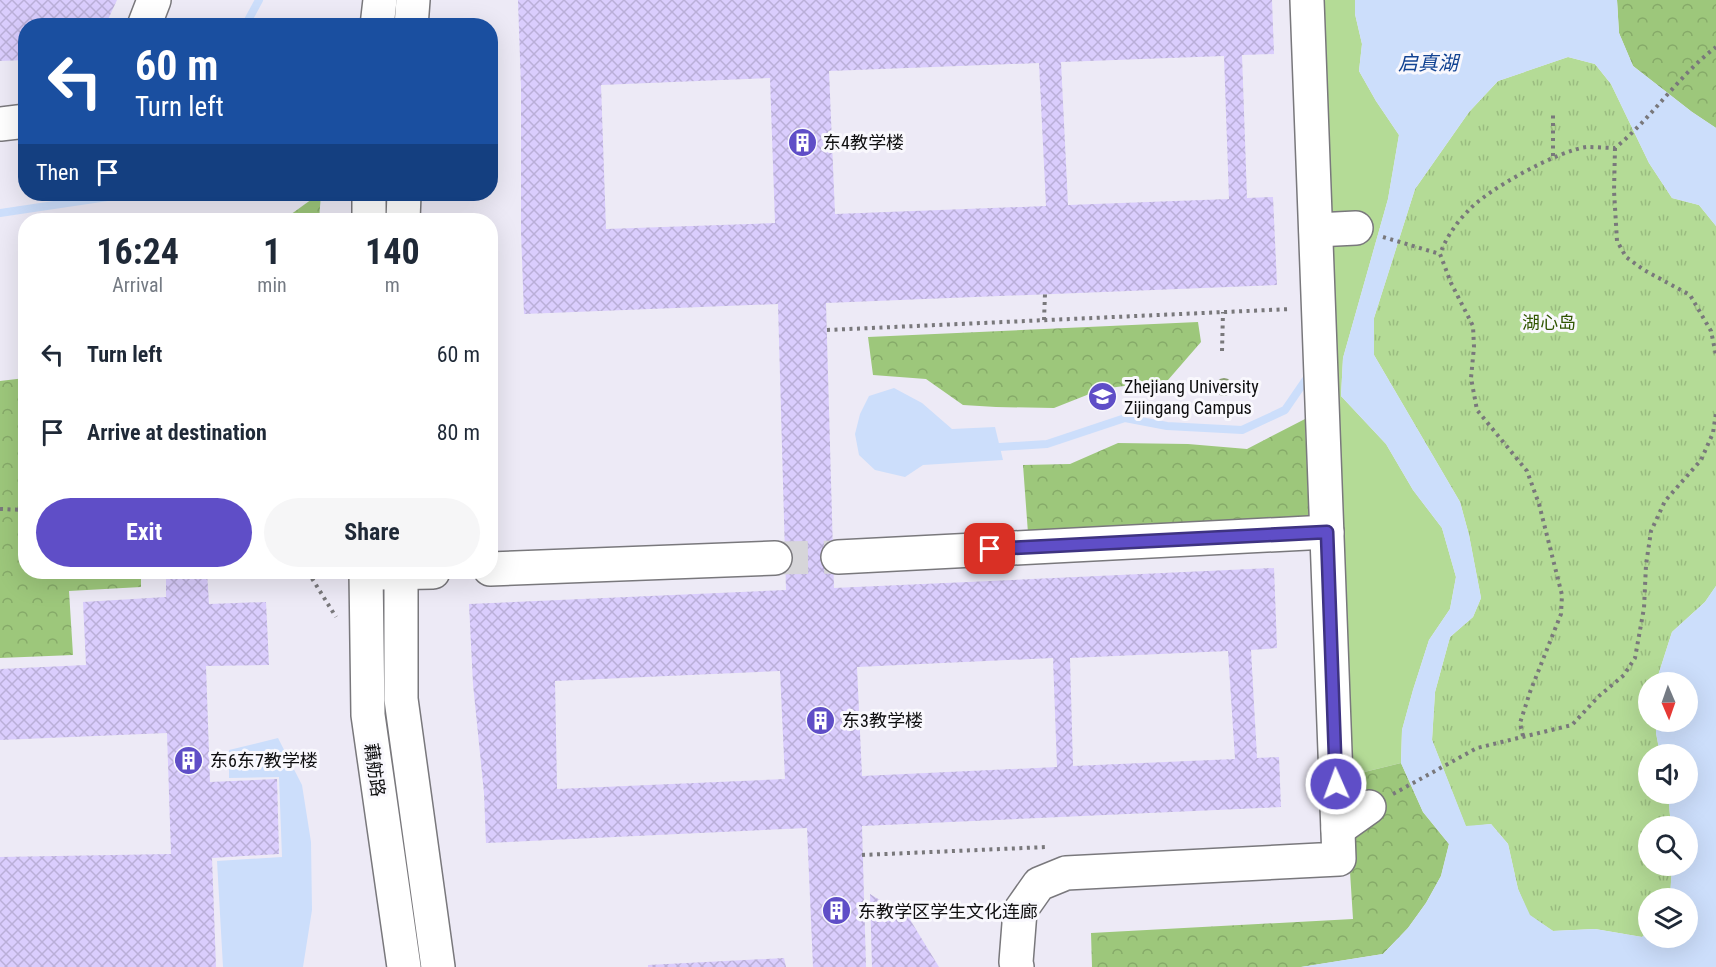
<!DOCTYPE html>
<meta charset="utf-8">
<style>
body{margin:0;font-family:"Roboto Condensed","Noto Sans SC",sans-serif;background:#f6f6f7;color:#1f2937;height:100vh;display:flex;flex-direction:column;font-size:22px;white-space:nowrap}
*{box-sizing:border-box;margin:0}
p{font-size:20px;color:#747a83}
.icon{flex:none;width:33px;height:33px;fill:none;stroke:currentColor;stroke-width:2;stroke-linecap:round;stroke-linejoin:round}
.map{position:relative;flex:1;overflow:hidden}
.sheet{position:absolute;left:18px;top:213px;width:480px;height:366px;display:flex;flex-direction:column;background:#fff;border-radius:24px;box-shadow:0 6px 24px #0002}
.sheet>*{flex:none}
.guide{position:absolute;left:18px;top:18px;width:480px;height:183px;border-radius:24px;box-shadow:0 6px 24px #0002;background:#1a4fa0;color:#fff;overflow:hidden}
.needle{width:39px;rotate:178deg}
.tools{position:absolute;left:1638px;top:672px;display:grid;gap:12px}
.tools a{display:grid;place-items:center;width:60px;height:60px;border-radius:50%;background:#fff;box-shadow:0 6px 24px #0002;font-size:30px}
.pin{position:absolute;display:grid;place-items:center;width:51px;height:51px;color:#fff;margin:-26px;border-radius:12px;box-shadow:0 3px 9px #0006}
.me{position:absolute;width:66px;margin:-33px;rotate:358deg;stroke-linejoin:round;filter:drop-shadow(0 0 4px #0008)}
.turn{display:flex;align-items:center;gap:21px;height:126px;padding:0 18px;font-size:27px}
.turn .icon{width:78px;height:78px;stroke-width:2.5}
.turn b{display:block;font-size:42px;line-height:51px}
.then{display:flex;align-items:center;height:57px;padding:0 18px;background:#0003;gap:12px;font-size:22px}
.eta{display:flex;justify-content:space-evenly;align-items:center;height:102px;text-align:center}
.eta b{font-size:36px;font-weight:700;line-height:42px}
.button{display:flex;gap:12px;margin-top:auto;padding:12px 18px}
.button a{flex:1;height:69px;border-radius:36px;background:#5f4ec7;color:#fff;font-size:24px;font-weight:700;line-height:69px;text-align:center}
.button a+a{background:#f6f6f7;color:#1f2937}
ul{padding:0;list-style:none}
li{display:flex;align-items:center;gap:18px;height:78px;padding:0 18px}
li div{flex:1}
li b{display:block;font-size:22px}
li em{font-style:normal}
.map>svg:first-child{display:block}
.built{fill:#edeaf6;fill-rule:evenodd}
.grass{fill:#b4db96}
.forest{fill:url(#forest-crowns)}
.park{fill:url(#park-tufts)}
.water{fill:#ccdefb}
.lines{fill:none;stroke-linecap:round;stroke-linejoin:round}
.stream{stroke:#ccdefb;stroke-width:8}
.building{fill:url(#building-cross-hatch);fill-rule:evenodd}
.minor-tunnel{stroke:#d6d5d9;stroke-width:33;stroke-dasharray:33 16;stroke-linecap:butt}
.minor-casing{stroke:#79787c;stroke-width:36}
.path{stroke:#79787b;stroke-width:4;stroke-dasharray:3 4.5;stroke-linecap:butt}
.minor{stroke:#fff;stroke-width:33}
.tree{fill:#8a9e72}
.route-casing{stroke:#3e3381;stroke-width:15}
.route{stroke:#5f4ec7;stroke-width:10}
.labels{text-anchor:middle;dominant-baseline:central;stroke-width:6;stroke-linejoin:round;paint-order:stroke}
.poi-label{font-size:18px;fill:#0f0f10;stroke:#f9f8fd;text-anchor:start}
.park-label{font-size:18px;fill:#305500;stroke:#f9f8fd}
.street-label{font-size:18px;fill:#0f0f10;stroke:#f9f8fd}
.water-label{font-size:20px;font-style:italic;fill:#114292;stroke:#f9f8fd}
</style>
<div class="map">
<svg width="1716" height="967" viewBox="0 0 1716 967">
<defs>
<pattern id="forest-crowns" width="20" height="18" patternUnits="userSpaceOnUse" patternTransform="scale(1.5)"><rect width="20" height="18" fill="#9dc77b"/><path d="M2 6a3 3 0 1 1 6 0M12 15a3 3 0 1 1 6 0" fill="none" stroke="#86aa69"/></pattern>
<pattern id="park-tufts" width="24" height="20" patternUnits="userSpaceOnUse" patternTransform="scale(1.5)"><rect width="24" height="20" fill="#b4db96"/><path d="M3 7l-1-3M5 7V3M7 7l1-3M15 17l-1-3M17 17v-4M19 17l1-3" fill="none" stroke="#9abb80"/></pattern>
<pattern id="building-cross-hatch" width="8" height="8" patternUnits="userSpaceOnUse" patternTransform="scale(1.5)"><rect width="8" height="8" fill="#dacdfd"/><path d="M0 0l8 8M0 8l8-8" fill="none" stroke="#baafd8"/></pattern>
</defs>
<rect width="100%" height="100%" fill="#f9f8fd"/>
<path class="built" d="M0 0H1716V967H0ZM26 26H490V194H26ZM26 220H490V572H26ZM1648 682H1688V722H1648ZM1648 754H1688V794H1648ZM1648 826H1688V866H1648ZM1648 898H1688V938H1648Z"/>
<path class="grass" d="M1321 0H1355V14L1362 44 1359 71 1376 101 1399 135 1388 199 1343 358 1341 396 1386 444 1413 490 1442 528 1456 577 1450 609 1429 640 1413 690 1402 730 1401 763 1344 777Z"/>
<g class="forest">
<path d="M1617 0H1716V128L1692 112 1633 66 1619 33Z"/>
<path d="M319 194H321L319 220H283Z"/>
<path d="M1198 322 1201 342 1168 380 1102 389 1054 408 996 407 963 405 926 379 873 375 868 337Z"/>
<path d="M25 378 26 572H141V587L69 591 73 655 0 658V381Z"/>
<path d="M1305 419 1309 521 1028 533 1023 465 1070 464 1118 443 1188 444 1247 449Z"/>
<path d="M1401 763 1423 812 1449 844 1441 876 1426 903 1408 928 1383 954 1301 967H1092L1091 933 1353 919 1344 777Z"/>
</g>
<path class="park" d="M1568 57 1595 64 1611 84 1649 163 1672 198 1699 205 1716 226V586L1705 602 1672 632 1656 682H1648V722H1656V733L1660 754H1648V794H1668L1671 826H1648V866H1672L1670 898H1648V932L1642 937 1595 929 1553 931 1529 915 1518 889 1508 844 1491 824 1466 827 1432 740 1435 692 1450 637 1473 617 1481 598 1469 535 1460 502 1374 355V318L1415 189 1469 112 1498 81Z"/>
<g class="water">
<path d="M1355 0H1617L1619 33 1633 66 1692 112 1716 128V226L1699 205 1672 198 1649 163 1611 84 1595 64 1568 57 1498 81 1469 112 1415 189 1374 318V355L1460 502 1469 535 1481 598 1473 617 1450 637 1435 692 1432 740 1466 826 1491 824 1508 844 1518 889 1530 915 1553 931 1595 929 1642 937 1648 932V938H1688V898H1670L1672 866H1688V826H1671L1668 794H1688V754H1660L1656 733V722H1688V682H1656L1672 632 1705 602 1716 586V967H1301L1383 954 1408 928 1426 903 1441 876 1449 844 1423 812 1401 763 1402 730 1413 690 1429 640 1450 609 1456 577 1442 528 1413 490 1386 444 1341 396 1343 358 1388 199 1399 135 1376 101 1359 71 1362 44 1355 14Z"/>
<path d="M894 388 922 403 952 429 995 427 1003 460 923 465 905 477 875 470 859 455 855 434 860 414 869 396Z"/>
<path d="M278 738 302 785 311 842 312 910 303 967H223L217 861 282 857 279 777 229 778V750Z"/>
</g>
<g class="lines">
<g class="stream">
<path d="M245 26 259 0"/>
<path d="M0 213 114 196 117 194"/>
<path d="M1000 447 1047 444 1125 418 1167 426 1242 430 1285 410 1309 375"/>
</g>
</g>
<g class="building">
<path d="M0 0H117L105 26H26V60L0 61Z"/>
<path d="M518 0H1272L1274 54 1242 55 1247 198 1273 197 1277 285 826 303 834 588 1274 568 1277 648 1251 650 1257 758 1279 757 1281 807 862 826 866 967H813L807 828 486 843 484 793 473 684 469 604 786 590 778 304 524 314 521 232V88ZM1224 56 1229 199 1068 205 1061 62ZM1039 63 1046 206 835 214 829 71ZM770 78 775 223 606 229 601 85ZM1228 651 1235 759 1073 766 1070 658ZM1053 658 1057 767 862 776 857 667ZM780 671 785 779 557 789 555 681Z"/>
<path d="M166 572H207L209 604 266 602 269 665 206 666 210 782 277 779 279 854 212 858 216 967H0V857L171 854 167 733 0 740V669L86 665 83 602 166 597Z"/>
<path d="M870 894 909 918 939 967H872Z"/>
<path d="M784 958 786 967H648V965Z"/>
</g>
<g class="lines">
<path class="minor-tunnel" d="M775 558 838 557"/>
<defs>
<g id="minor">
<path d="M144 26 154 0"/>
<path d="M377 26 380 0"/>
<path d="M411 26 413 0"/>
<path d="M0 124 26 121"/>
<path d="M369 220V194"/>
<path d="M403 220 404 194"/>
<path d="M1316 230 1356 228"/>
<path d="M838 557 1327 532"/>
<path d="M490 569 775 558"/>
<path d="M366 572 368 715 404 967"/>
<path d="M401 572V699L438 967"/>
<path d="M380 573 433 572"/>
<path d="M1338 829 1369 807"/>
<path d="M1017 967 1016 962 1020 911 1039 884 1066 873 1339 859 1307 0"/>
</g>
</defs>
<use href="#minor" class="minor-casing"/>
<g class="path">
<path d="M1615 148 1614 191 1617 241 1626 257 1644 270 1690 295 1711 331 1716 355"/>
<path d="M1553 156V113"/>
<path d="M1383 237 1440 254"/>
<path d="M1044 320 1045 294"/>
<path d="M827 330 1291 309"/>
<path d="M1222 351 1223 312"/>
<path d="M0 509 26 510"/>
<path d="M308 572 336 617"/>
<path d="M1523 736 1520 723 1530 692 1561 614 1562 595 1539 504 1527 471 1477 410 1471 378 1474 347 1473 326 1451 283 1440 254C1446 238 1456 223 1468 211 1486 190 1559 150 1587 147 1596 147 1606 148 1615 148 1652 118 1678 76 1716 47"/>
<path d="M1393 794 1477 748 1572 725 1599 696 1624 675 1635 658 1644 608 1646 565 1651 531 1665 501 1701 460 1713 433 1716 413"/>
<path d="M862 855 1047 847"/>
</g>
<use href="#minor" class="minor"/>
</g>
<circle class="tree" cx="1224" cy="387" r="9"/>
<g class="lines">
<defs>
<path id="route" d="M990 549 1327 532 1336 784"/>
</defs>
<use href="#route" class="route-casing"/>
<use href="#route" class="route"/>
</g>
<defs>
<symbol id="building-disc" viewBox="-11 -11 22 22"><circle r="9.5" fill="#5f4ec7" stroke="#f9f8fd"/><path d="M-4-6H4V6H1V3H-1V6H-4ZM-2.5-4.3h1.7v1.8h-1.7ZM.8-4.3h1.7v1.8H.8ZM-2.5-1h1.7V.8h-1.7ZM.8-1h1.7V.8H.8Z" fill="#fff"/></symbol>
<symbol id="university-disc" viewBox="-11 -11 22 22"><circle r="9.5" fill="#5f4ec7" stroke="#f9f8fd"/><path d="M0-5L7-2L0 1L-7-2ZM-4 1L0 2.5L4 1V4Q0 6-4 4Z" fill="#fff"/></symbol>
</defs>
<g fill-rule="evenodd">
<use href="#building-disc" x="786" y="126" width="33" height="33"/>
<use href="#university-disc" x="1086" y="380" width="33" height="33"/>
<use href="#building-disc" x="804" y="704" width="33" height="33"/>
<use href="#building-disc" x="172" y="744" width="33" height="33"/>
<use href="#building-disc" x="820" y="894" width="33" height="33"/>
</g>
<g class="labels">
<g class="poi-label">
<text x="823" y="142">东4教学楼</text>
<text x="1124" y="386">Zhejiang University<tspan x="1124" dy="21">Zijingang Campus</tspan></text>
<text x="842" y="720">东3教学楼</text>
<text x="210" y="760">东6东7教学楼</text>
<text x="858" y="911">东教学区学生文化连廊</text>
</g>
<g class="park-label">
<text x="1549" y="322">湖心岛</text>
</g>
<g class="street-label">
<text transform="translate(375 770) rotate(82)">藕舫路</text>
</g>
<g class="water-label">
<text x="1428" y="63">启真湖</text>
</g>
</g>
</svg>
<div class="tools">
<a><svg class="needle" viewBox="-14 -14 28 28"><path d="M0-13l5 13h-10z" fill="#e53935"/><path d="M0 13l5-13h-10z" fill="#747a83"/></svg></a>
<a><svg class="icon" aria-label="sound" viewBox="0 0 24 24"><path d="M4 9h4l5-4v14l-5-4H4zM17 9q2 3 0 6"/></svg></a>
<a><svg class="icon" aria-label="search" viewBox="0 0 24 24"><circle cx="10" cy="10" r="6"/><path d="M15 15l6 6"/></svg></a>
<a><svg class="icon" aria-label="layers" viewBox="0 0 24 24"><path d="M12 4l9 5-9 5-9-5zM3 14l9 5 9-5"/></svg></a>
</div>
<div class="pin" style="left:990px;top:549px;background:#d93025"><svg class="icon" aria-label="arrive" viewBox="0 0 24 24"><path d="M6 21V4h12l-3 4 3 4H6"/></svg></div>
<svg class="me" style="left:1336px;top:784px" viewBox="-20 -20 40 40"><circle r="17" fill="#5f4ec7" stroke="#fff" stroke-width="3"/><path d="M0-11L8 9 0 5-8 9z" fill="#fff"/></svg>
<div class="guide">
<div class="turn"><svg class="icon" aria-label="left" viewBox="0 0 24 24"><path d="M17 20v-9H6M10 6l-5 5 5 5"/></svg><div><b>60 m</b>Turn left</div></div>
<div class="then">Then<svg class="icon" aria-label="arrive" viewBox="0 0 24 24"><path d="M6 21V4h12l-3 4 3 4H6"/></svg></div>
</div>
<section class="sheet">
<div class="eta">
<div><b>16:24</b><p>Arrival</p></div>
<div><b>1</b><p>min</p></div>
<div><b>140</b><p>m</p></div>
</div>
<ul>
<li><svg class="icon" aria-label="left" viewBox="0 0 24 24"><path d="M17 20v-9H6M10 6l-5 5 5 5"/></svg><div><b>Turn left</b></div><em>60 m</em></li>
<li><svg class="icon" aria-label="arrive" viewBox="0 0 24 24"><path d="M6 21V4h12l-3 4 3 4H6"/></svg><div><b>Arrive at destination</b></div><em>80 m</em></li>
</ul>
<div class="button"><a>Exit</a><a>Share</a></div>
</section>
</div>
